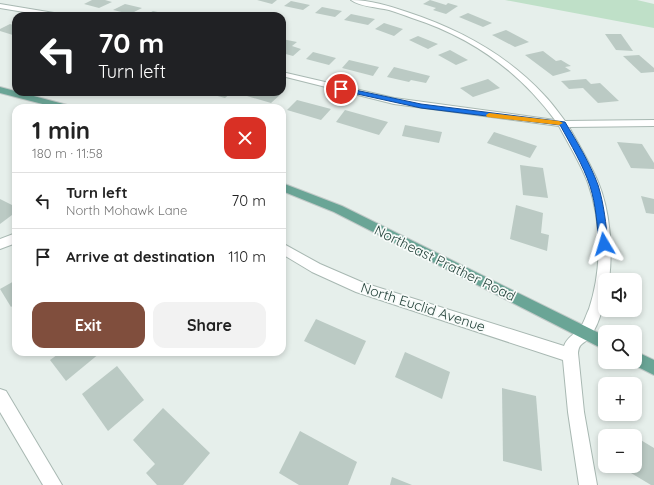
<!DOCTYPE html>
<meta charset="utf-8">
<style>
body{margin:0;font-family:Quicksand,sans-serif;background:#f2f2f2;color:#222;height:100vh;display:flex;flex-direction:column;font-size:15px;white-space:nowrap}
*{box-sizing:border-box;margin:0}
p{font-size:13px;color:#767676}
.icon{flex:none;width:22px;height:22px;fill:none;stroke:currentColor;stroke-width:2;stroke-linecap:round;stroke-linejoin:round}
.map{position:relative;flex:1;overflow:hidden}
.panel{position:absolute;left:12px;top:104px;width:274px;height:252px;display:flex;flex-direction:column;background:#fff;border-radius:12px;box-shadow:0 2px 6px #0003}
.panel>*{flex:none}
.banner{position:absolute;left:12px;top:12px;width:274px;height:84px;border-radius:12px;box-shadow:0 2px 6px #0003;background:#202124;color:#fff;overflow:hidden}
.controls{position:absolute;left:598px;top:273px;display:grid;gap:8px}
.controls a{display:grid;place-items:center;width:44px;height:44px;border-radius:8px;background:#fff;box-shadow:0 2px 6px #0003;font-size:20px}
.pin{position:absolute;display:grid;place-items:center;width:34px;height:34px;color:#fff;margin:-17px;border:2px solid #fff;border-radius:50%;box-shadow:0 1px 4px #0007}
.me{position:absolute;width:44px;margin:-22px;rotate:353deg;stroke-linejoin:round;filter:drop-shadow(0 0 3px #0008)}
.turn{display:flex;align-items:center;gap:14px;height:84px;padding:0 20px;font-size:18px}
.turn .icon{width:52px;height:52px;stroke-width:2.5}
.turn b{display:block;font-size:28px;line-height:34px}
.round{display:grid;place-items:center;flex:none;width:42px;height:42px;border-radius:12px;background:#f2f2f2}
.overview{display:flex;align-items:center;justify-content:space-between;height:68px;padding:0 20px}
h1{font-size:24px;font-weight:700;line-height:30px}
.action{display:flex;gap:8px;margin-top:auto;padding:8px 20px}
.action a{flex:1;height:46px;border-radius:12px;background:#804e3d;color:#fff;font-size:16px;font-weight:700;line-height:46px;text-align:center}
.action a+a{background:#f2f2f2;color:#222}
ul{padding:0;list-style:none}
li{display:flex;align-items:center;gap:12px;height:56px;padding:0 20px;border-top:1px solid #e0e0e0}
li div{flex:1}
li b{display:block;font-size:15px}
li em{font-style:normal}
.map>svg:first-child{display:block}
.green{fill:#bfe0c8}
.building{fill:#bbcac4}
.lines{fill:none;stroke-linecap:round;stroke-linejoin:round}
.minor-casing{stroke:#a8b8b2;stroke-width:2}
.major-casing{stroke:#c2cac8;stroke-width:2}
.minor{fill:#fff;fill-rule:evenodd}
.major{fill:#6aa596;fill-rule:evenodd}
.route{fill:#1a73e8;stroke:#114b97}
.slow{fill:#f59e0b}
.labels{text-anchor:middle;dominant-baseline:central;stroke-width:3.5;stroke-linejoin:round;paint-order:stroke}
.street-label{font-size:14px;fill:#24423a;stroke:#f7fbf9}
</style>
<div class="map">
<svg width="654" height="485" viewBox="0 0 654 485">
<rect width="100%" height="100%" fill="#e6efeb"/>
<path class="green" d="M505 0H637L654 4V28Z"/>
<g class="building">
<path d="M92 0H105L112 2 99 8 84 4Z"/>
<path d="M257 0H277L272 4Z"/>
<path d="M430 0 446 5 448 3 458 6 446 14 433 10 436 8 423 4Z"/>
<path d="M291 1 310 5 303 10 284 6Z"/>
<path d="M125 4 142 8 130 14 113 10Z"/>
<path d="M322 7 342 11 335 17 315 13Z"/>
<path d="M153 11 172 15 171 16H144Z"/>
<path d="M468 13 492 23 483 27 459 17Z"/>
<path d="M351 14 375 19 368 25 344 20Z"/>
<path d="M384 23 403 29 394 36 375 29Z"/>
<path d="M10 24 16 26V36L0 31V29Z"/>
<path d="M506 30 529 42 515 47 492 35Z"/>
<path d="M605 34H621L633 51 616 50Z"/>
<path d="M418 36 438 44 428 49 409 40Z"/>
<path d="M282 39 297 42 292 46 301 49 293 56 282 53Z"/>
<path d="M450 50 468 60 456 65 438 55Z"/>
<path d="M543 51 556 61 561 60 571 66 565 67 571 71 553 76 525 55Z"/>
<path d="M313 52 336 58 329 65 306 59Z"/>
<path d="M639 55 654 68V72L641 73 623 56Z"/>
<path d="M349 60 379 67 373 76 342 68Z"/>
<path d="M394 67 430 76 426 83 411 80 409 82 387 77Z"/>
<path d="M488 79 500 88 473 97 460 88Z"/>
<path d="M586 79 591 84 600 83 619 101 598 103 583 88 569 89 561 81Z"/>
<path d="M218 92H232L225 98 214 95Z"/>
<path d="M251 92H274L281 94 271 103 247 96Z"/>
<path d="M297 100 331 109 321 120 287 110Z"/>
<path d="M345 110 388 122 379 135 336 122Z"/>
<path d="M405 125 442 132 439 143 402 136Z"/>
<path d="M494 132 537 146 530 158 487 143Z"/>
<path d="M617 142 642 144 654 163V169L631 168Z"/>
<path d="M520 165 543 168 548 198 523 195Z"/>
<path d="M641 196 654 199V214L646 213Z"/>
<path d="M0 199 16 207V212L0 224Z"/>
<path d="M516 205 543 213 541 233 549 235 547 251 510 239Z"/>
<path d="M16 280V303L11 307 0 289Z"/>
<path d="M316 319 366 341 355 365 304 341Z"/>
<path d="M61 352H99L100 353 66 381 50 360Z"/>
<path d="M405 352 450 372 442 399 395 377Z"/>
<path d="M117 366 144 400 108 431 82 394Z"/>
<path d="M502 388 536 396 542 471 503 461Z"/>
<path d="M163 408 210 453 183 485H157L146 473 155 464 133 440Z"/>
<path d="M300 431 357 462 348 485H299L279 473Z"/>
<path d="M639 439 654 448V485H651L631 473 633 466H635V457Z"/>
<path d="M392 477 412 485H390Z"/>
</g>
<g class="lines">
<defs>
<g id="minor">
<path d="M351 0C370 0 389 6 407 12 459 29 506 54 544 95 552 103 558 112 565 121L654 120V126L569 127C579 145 590 163 598 182 610 211 613 249 609 280H605C605 299 602 320 590 337 585 344 579 342 578 353L584 412 597 485H579L568 412 563 360 356 292 312 272 282 254V243L320 264 364 283 564 346C567 337 574 335 580 328 584 323 586 315 589 309 602 270 602 222 588 183 581 164 569 145 559 126L394 104 282 76V72L394 98 555 120C518 70 471 37 412 18 404 15 396 12 389 10 377 7 360 7 351 0Z"/>
<path d="M0 4 60 14 63 16H48L0 8Z"/>
<path d="M16 233V243L0 249V239Z"/>
<path d="M0 389 6 391 62 485H43L0 412Z"/>
</g>
<g id="major">
<path d="M0 87 71 106 72 108H58L0 93Z"/>
<path d="M282 183 342 206 605 336V350L334 212 282 191Z"/>
<path d="M635 351 654 360V375L630 363 635 362Z"/>
</g>
</defs>
<use href="#minor" class="minor-casing"/>
<use href="#major" class="major-casing"/>
<use href="#minor" class="minor"/>
<use href="#major" class="major"/>
</g>
<path class="route" d="M341 87 421 104 565 122C577 142 590 163 598 185 604 204 606 224 608 244L607 246 604 247 599 244C597 224 596 205 590 186 583 165 571 145 560 125L421 108 339 90V88Z"/>
<path class="slow" d="M489 113 559 121 563 123 559 125 487 117 486 115Z"/>
<g class="labels">
<g class="street-label">
<text transform="translate(445 263) rotate(26)">Northeast Prather Road</text>
<text transform="translate(423 307) rotate(18)">North Euclid Avenue</text>
</g>
</g>
</svg>
<div class="controls">
<a><svg class="icon" aria-label="sound" viewBox="0 0 24 24"><path d="M4 9h4l5-4v14l-5-4H4zM17 9q2 3 0 6"/></svg></a>
<a><svg class="icon" aria-label="search" viewBox="0 0 24 24"><circle cx="10" cy="10" r="6"/><path d="M15 15l6 6"/></svg></a>
<a>+</a>
<a>−</a>
</div>
<div class="pin" style="left:341px;top:89px;background:#d93025"><svg class="icon" aria-label="arrive" viewBox="0 0 24 24"><path d="M6 21V4h12l-3 4 3 4H6"/></svg></div>
<svg class="me" style="left:604px;top:244px" viewBox="-20 -20 40 40"><path d="M0-17L14 15 0 8-14 15z" fill="#1a73e8" stroke="#fff" stroke-width="4"/></svg>
<div class="banner">
<div class="turn"><svg class="icon" aria-label="left" viewBox="0 0 24 24"><path d="M17 20v-9H6M10 6l-5 5 5 5"/></svg><div><b>70 m</b>Turn left</div></div>
</div>
<section class="panel">
<div class="overview"><div><h1>1 min</h1><p>180 m · 11:58</p></div><a class="round" style="background:#d93025;color:#fff"><svg class="icon" aria-label="close" viewBox="0 0 24 24"><path d="M6 6l12 12M18 6L6 18"/></svg></a></div>
<ul>
<li><svg class="icon" aria-label="left" viewBox="0 0 24 24"><path d="M17 20v-9H6M10 6l-5 5 5 5"/></svg><div><b>Turn left</b><p>North Mohawk Lane</p></div><em>70 m</em></li>
<li><svg class="icon" aria-label="arrive" viewBox="0 0 24 24"><path d="M6 21V4h12l-3 4 3 4H6"/></svg><div><b>Arrive at destination</b></div><em>110 m</em></li>
</ul>
<div class="action"><a>Exit</a><a>Share</a></div>
</section>
</div>
